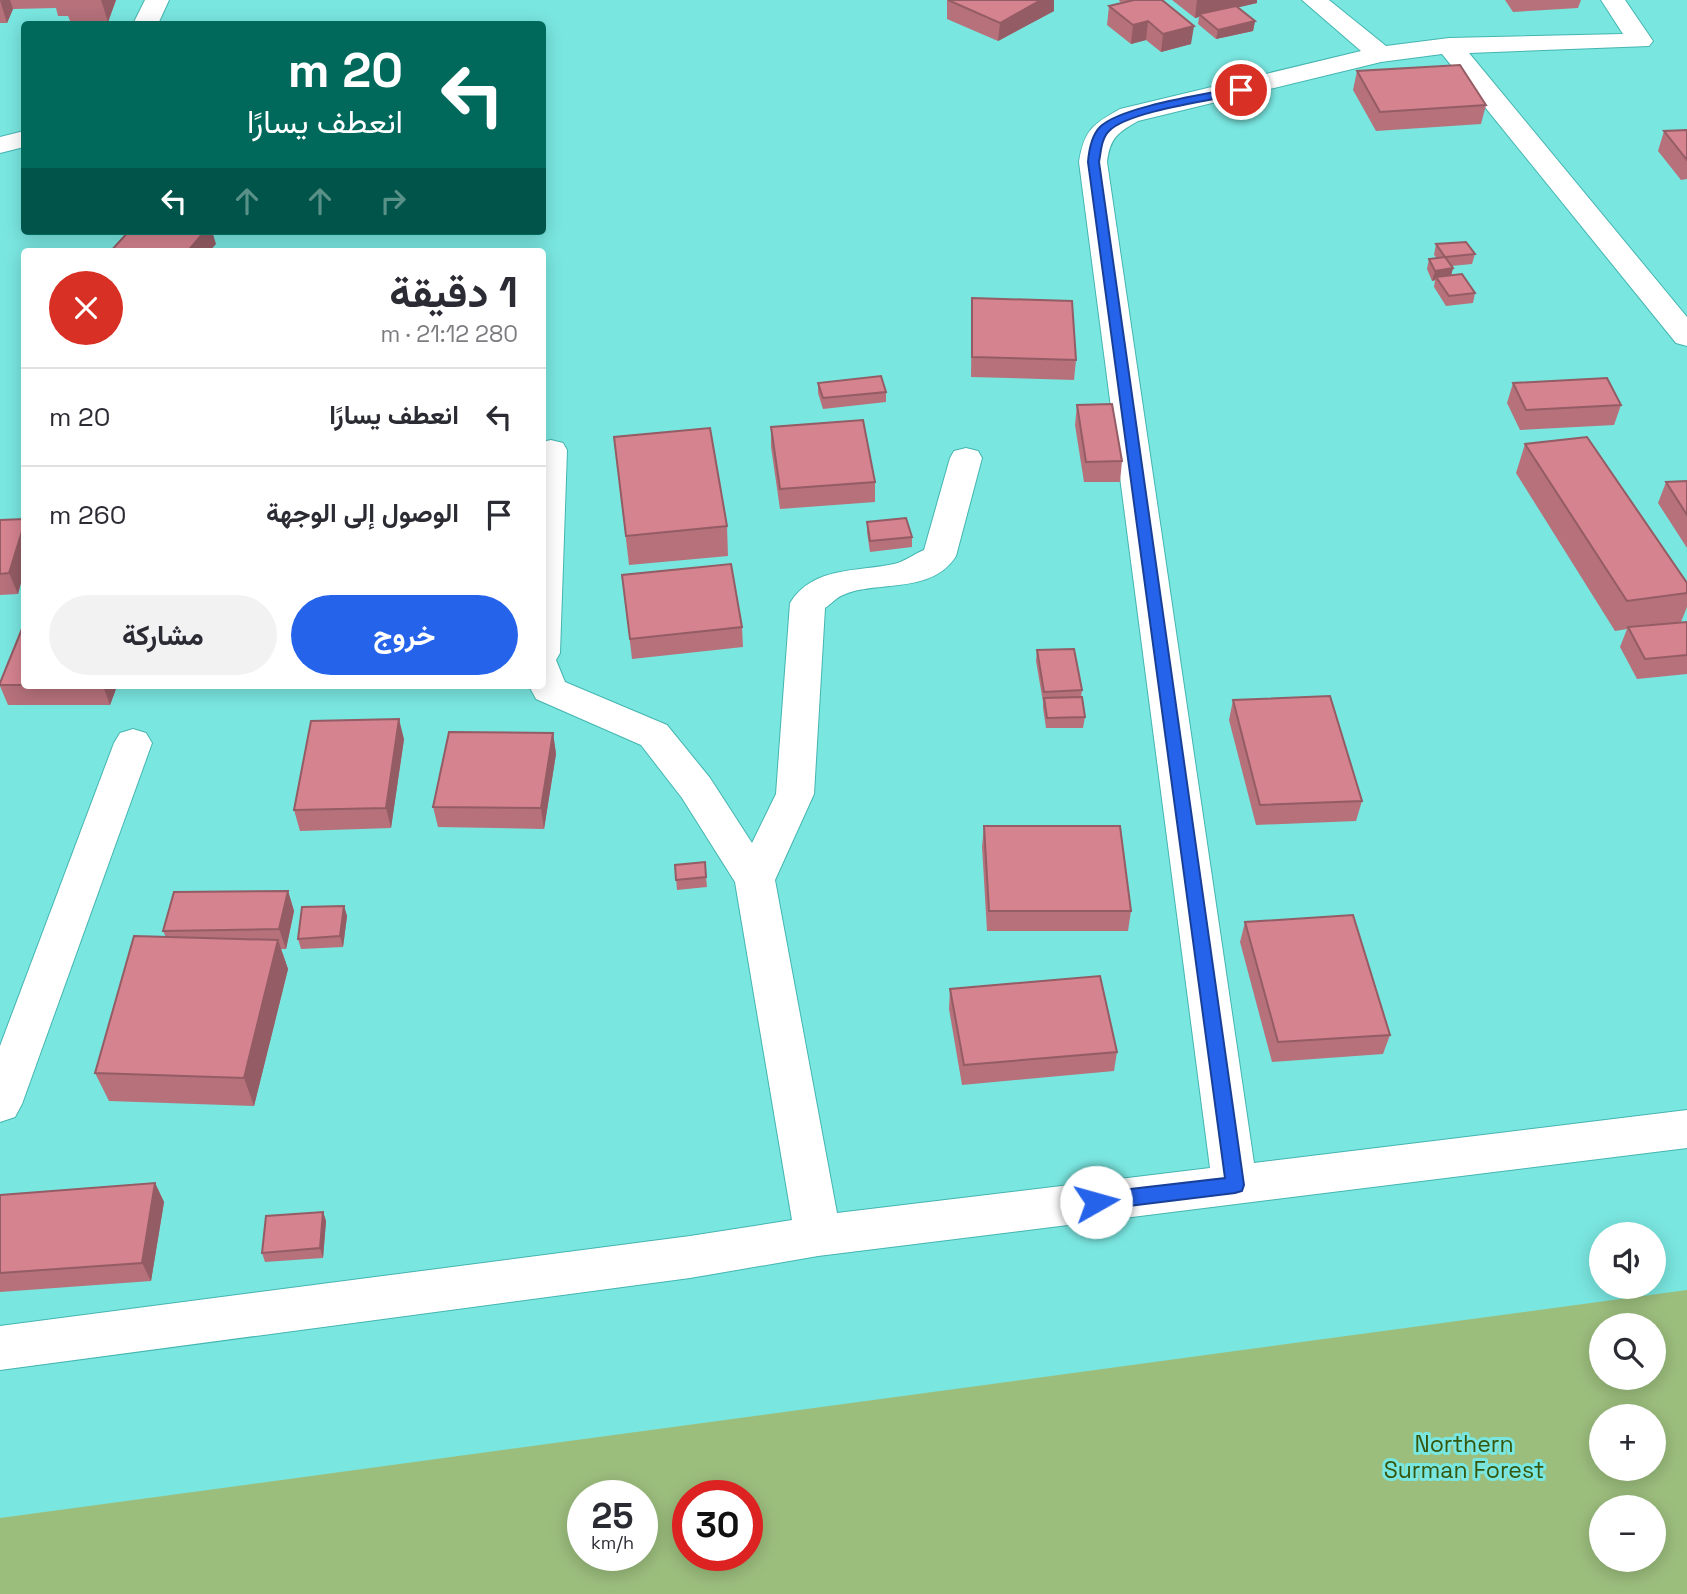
<!DOCTYPE html>
<html lang="ar">
<meta charset="utf-8">
<style>
body{margin:0;font-family:"Space Grotesk",Vazirmatn,sans-serif;background:#f2f2f3;color:#2b2b33;direction:rtl;height:100vh;display:flex;flex-direction:column;font-size:26px;white-space:nowrap}
*{box-sizing:border-box;margin:0}
p{font-size:23px;color:#7c7c81}
.icon{flex:none;width:38px;height:38px;fill:none;stroke:currentColor;stroke-width:2;stroke-linecap:round;stroke-linejoin:round}
.map{position:relative;flex:1;overflow:hidden;direction:ltr}
.sheet{position:absolute;left:21px;top:248px;width:525px;height:441px;display:flex;flex-direction:column;background:#fff;border-radius:7px;box-shadow:0 4px 18px #0003;direction:rtl}
.sheet>*{flex:none}
.guide{position:absolute;left:21px;top:21px;width:525px;height:214px;border-radius:7px;box-shadow:0 4px 18px #0003;direction:rtl;background:#00695c;color:#fff;overflow:hidden}
.fabs{position:absolute;left:1589px;top:1222px;display:grid;gap:14px}
.fabs a{display:grid;place-items:center;width:77px;height:77px;border-radius:50%;background:#fff;box-shadow:0 4px 18px #0003;font-size:35px}
.speed{position:absolute;left:567px;top:1480px;display:flex;gap:14px;font-size:35px;font-weight:700;text-align:center}
.speed>*{display:grid;place-content:center;width:91px;height:91px;border-radius:50%;background:#fff;box-shadow:0 4px 18px #0003;line-height:1}
.speed small{font-size:18px;font-weight:400}
.speed .limit{border:10px solid #d22;background:#fff;color:#111}
.pin{position:absolute;display:grid;place-items:center;width:60px;height:60px;color:#fff;margin:-30px;border:4px solid #fff;border-radius:50%;box-shadow:0 2px 7px #0007}
.me{position:absolute;width:77px;margin:-38px;rotate:83deg;stroke-linejoin:round;filter:drop-shadow(0 0 5px #0008)}
.turn{display:flex;align-items:center;gap:24px;height:147px;padding:0 28px;font-size:32px}
.turn .icon{width:91px;height:91px;stroke-width:2.5}
.turn b{display:block;font-size:49px;line-height:60px}
.lanes{display:flex;align-items:center;height:66px;padding:0 28px;background:#0003;justify-content:center;gap:35px;direction:ltr}
.lanes .off{opacity:.35}
.round{display:grid;place-items:center;flex:none;width:74px;height:74px;border-radius:37px;background:#f2f2f3}
.headline{display:flex;align-items:center;justify-content:space-between;height:119px;padding:0 28px}
h1{font-size:42px;font-weight:700;line-height:52px}
.primary-button{display:flex;gap:14px;margin-top:auto;padding:14px 28px}
.primary-button a{flex:1;height:80px;border-radius:42px;background:#2563eb;color:#fff;font-size:28px;font-weight:700;line-height:80px;text-align:center}
.primary-button a+a{background:#f2f2f3;color:#2b2b33}
ul{padding:0;list-style:none}
li{display:flex;align-items:center;gap:21px;height:98px;padding:0 28px;border-top:2px solid #e1e1e2}
li div{flex:1}
li b{display:block;font-size:26px}
li em{font-style:normal}
.map>svg:first-child{display:block}
.green{fill:#9cbe7d;fill-rule:evenodd}
.lines{fill:none;stroke-linecap:round;stroke-linejoin:round}
.minor-casing{stroke:#44b5b0;stroke-width:2}
.minor{fill:#fff;fill-rule:evenodd}
.wall{fill:#b6717b}
.shaded-wall{fill:#945c64}
.building{fill:#d4838f;stroke:#945c64;stroke-width:2}
.route{fill:#2563eb;stroke:#184099;stroke-width:2}
.labels{text-anchor:middle;dominant-baseline:central;stroke-width:6;stroke-linejoin:round;paint-order:stroke}
.near-park-label{font-size:23px;fill:#36560b;stroke:#7ae6e0}
</style>
<div class="map">
<svg width="1687" height="1594" viewBox="0 0 1687 1594">
<rect width="100%" height="100%" fill="#7ae6e0"/>
<path class="green" d="M1687 1290V1594H0V1518ZM1601 1325H1654V1377H1601ZM1601 1416H1654V1468H1601ZM583 1496H642V1556H583ZM747 1496V1556H688V1496ZM1601 1507H1654V1559H1601Z"/>
<g class="lines">
<defs>
<g id="minor">
<path d="M145 0H169L158 24H133Z"/>
<path d="M1302 0H1329L1386 46 1449 38 1623 34 1601 0H1625L1653 41 1649 46 1469 53 1687 317V346L1676 343 1442 54 1381 62 1138 121C1117 133 1110 138 1107 162L1254 1163 1687 1110V1148L818 1256 690 1278 0 1370V1326L690 1236 792 1220 735 882 682 798 641 745 536 699 529 686H542V442L551 440 563 443 567 450 560 653 556 660 565 682 667 725 710 778 752 843 776 794 790 603C813 566 857 572 894 564 904 562 914 554 924 550L950 458 954 451 966 448 978 451 982 458 956 556C932 595 876 580 843 595 837 597 831 604 825 608L814 794 775 880 837 1213 1210 1168 1079 162C1084 130 1093 124 1120 109L1361 51Z"/>
<path d="M24 131V147L0 153V137Z"/>
<path d="M133 729 146 733 152 743 22 1104 15 1117 0 1122V1046L114 743 120 733Z"/>
</g>
</defs>
<use href="#minor" class="minor-casing"/>
<use href="#minor" class="minor"/>
</g>
<g class="wall">
<path d="M0 0H116L108 22 71 23 68 16H58L56 8 13 9 7 23H0Z"/>
<path d="M947 0H1054V11L998 41 947 19Z"/>
<path d="M1119 0H1162L1191 44 1161 52 1146 40 1131 44 1107 25 1109 6 1129 1 1120 2Z"/>
<path d="M1172 0H1257V3L1238 7 1255 21 1253 31 1216 39 1198 24 1199 17 1195 18Z"/>
<path d="M1505 0H1581L1578 8 1513 12Z"/>
<path d="M1357 71 1486 105 1481 124 1376 131 1353 90Z"/>
<path d="M1687 130V179L1681 180 1658 151 1664 131Z"/>
<path d="M1436 244 1475 254 1472 264 1451 266 1453 268 1451 276 1475 293 1473 303 1446 306 1434 287 1435 280 1432 281 1427 269 1429 259 1437 258 1434 255Z"/>
<path d="M972 298 1076 360 1074 380 971 377Z"/>
<path d="M818 383 886 392V402L823 409 818 393Z"/>
<path d="M1513 383 1621 405 1614 425 1520 430 1507 403Z"/>
<path d="M1077 405 1122 461 1120 482H1084L1075 425Z"/>
<path d="M771 427 875 482V502L780 509 771 447Z"/>
<path d="M614 437 727 526 728 556 629 565Z"/>
<path d="M1525 444 1687 583V607L1681 622H1687V674L1637 679 1620 647 1627 629 1615 631 1516 473Z"/>
<path d="M1687 481V548L1658 503 1666 482Z"/>
<path d="M24 519V571L18 594 0 595V520Z"/>
<path d="M867 522 912 537V547L870 552 867 532Z"/>
<path d="M622 575 742 627 743 647 632 659Z"/>
<path d="M24 624V686H117L110 705H8L0 686V683Z"/>
<path d="M1037 650 1082 690 1081 697 1085 717 1083 728H1046L1043 708V702L1036 661Z"/>
<path d="M1233 700 1362 801 1356 821 1256 825 1229 720Z"/>
<path d="M553 733 556 754 544 829 438 827 433 807Z"/>
<path d="M404 739 391 828 300 831 294 810Z"/>
<path d="M984 826 1131 911 1128 931H987L982 847Z"/>
<path d="M675 865 706 877 707 887 677 890Z"/>
<path d="M288 891 294 911 286 949H281L288 969 254 1106 109 1101 95 1073 166 937 163 931Z"/>
<path d="M344 906 347 916 343 947 301 949 298 939Z"/>
<path d="M1245 922 1390 1035 1383 1054 1272 1062 1240 942Z"/>
<path d="M950 989 1117 1052 1114 1071 962 1085 949 1009Z"/>
<path d="M155 1183 164 1202 151 1281 0 1292V1195Z"/>
<path d="M323 1212 326 1221 323 1258 265 1262 262 1253Z"/>
</g>
<g class="shaded-wall">
<path d="M0 0H10L13 9 7 23Z"/>
<path d="M101 0H116L108 22Z"/>
<path d="M1041 0H1054V11L998 41 1000 23Z"/>
<path d="M1197 0H1257V3L1202 16 1199 14V17L1195 18Z"/>
<path d="M1148 21 1146 40 1131 44 1133 25Z"/>
<path d="M1255 21 1253 31 1216 39 1218 30Z"/>
<path d="M1194 26 1191 44 1161 52 1163 34Z"/>
<path d="M205 231H212L216 244 209 252H187Z"/>
<path d="M1453 268 1450 279 1436 277 1435 280 1432 281 1435 271Z"/>
<path d="M24 525V571L18 594 9 573Z"/>
<path d="M103 686H117L110 705Z"/>
<path d="M399 719 404 739 391 828 386 808Z"/>
<path d="M553 733 556 754 544 829 541 808Z"/>
<path d="M288 891 294 911 286 949 279 929Z"/>
<path d="M344 906 347 916 343 947 340 936Z"/>
<path d="M278 940 288 969 254 1106 244 1078Z"/>
<path d="M155 1183 164 1202 151 1281 142 1263Z"/>
<path d="M323 1212 326 1221 323 1258 320 1248Z"/>
</g>
<g class="building">
<path d="M948 0H1041L1000 23Z"/>
<path d="M1134 0H1162L1194 26 1163 34 1148 21 1133 25 1109 6Z"/>
<path d="M1236 6 1255 21 1218 30 1199 14Z"/>
<path d="M1460 65 1486 105 1380 112 1357 71Z"/>
<path d="M1687 130V160L1664 131Z"/>
<path d="M129 231H205L187 252H110Z"/>
<path d="M1466 242 1475 254 1445 257 1453 268 1435 271 1429 259 1445 257 1436 244Z"/>
<path d="M1462 274 1475 293 1449 296 1436 277Z"/>
<path d="M972 298 1072 301 1076 360 972 357Z"/>
<path d="M881 376 886 392 823 398 818 383Z"/>
<path d="M1607 378 1621 405 1526 410 1513 383Z"/>
<path d="M1112 404 1122 461 1086 462 1077 405Z"/>
<path d="M863 420 875 482 780 489 771 427Z"/>
<path d="M710 428 727 526 626 536 614 437Z"/>
<path d="M1587 437 1687 583V593L1627 601 1525 444Z"/>
<path d="M1687 481V515L1666 482Z"/>
<path d="M906 518 912 537 870 541 867 522Z"/>
<path d="M24 519V525L9 573 0 574V520Z"/>
<path d="M731 564 742 627 630 639 622 575Z"/>
<path d="M1687 622V655L1645 659 1628 627Z"/>
<path d="M24 624V685H0V683Z"/>
<path d="M1074 649 1082 690 1044 692 1037 650Z"/>
<path d="M1330 696 1362 801 1260 805 1233 700Z"/>
<path d="M1082 697 1085 717 1047 718 1044 698Z"/>
<path d="M399 719 386 808 294 810 311 721Z"/>
<path d="M449 732 553 733 541 808 433 807Z"/>
<path d="M984 826H1120L1131 911H989Z"/>
<path d="M705 862 706 877 676 880 675 865Z"/>
<path d="M288 891 279 929 163 931 174 892Z"/>
<path d="M344 906 340 936 298 939 302 907Z"/>
<path d="M1353 915 1390 1035 1278 1042 1245 922Z"/>
<path d="M134 936 278 940 244 1078 95 1073Z"/>
<path d="M1100 976 1117 1052 964 1065 950 989Z"/>
<path d="M155 1183 142 1263 0 1273V1195Z"/>
<path d="M323 1212 320 1248 262 1253 266 1216Z"/>
</g>
<path class="route" d="M1241 87 1246 90 1244 93C1214 100 1128 111 1109 131 1101 139 1101 152 1099 162L1244 1185 1242 1191 1235 1193 1096 1210 1090 1208 1087 1202 1090 1196 1096 1193 1225 1178 1088 162C1089 150 1091 136 1100 127 1121 106 1209 94 1241 87Z"/>
<g class="labels">
<g class="near-park-label">
<text x="1464" y="1444">Northern<tspan x="1464" dy="26">Surman Forest</tspan></text>
</g>
</g>
</svg>
<div class="fabs">
<a><svg class="icon" aria-label="sound" viewBox="0 0 24 24"><path d="M4 9h4l5-4v14l-5-4H4zM17 9q2 3 0 6"/></svg></a>
<a><svg class="icon" aria-label="search" viewBox="0 0 24 24"><circle cx="10" cy="10" r="6"/><path d="M15 15l6 6"/></svg></a>
<a>+</a>
<a>−</a>
</div>
<div class="speed"><div>25<small>km/h</small></div><div class="limit">30</div></div>
<div class="pin" style="left:1241px;top:90px;background:#d93025"><svg class="icon" aria-label="arrive" viewBox="0 0 24 24"><path d="M6 21V4h12l-3 4 3 4H6"/></svg></div>
<svg class="me" style="left:1096px;top:1202px" viewBox="-20 -20 40 40"><circle r="19" fill="#fff"/><path d="M0-13L10 11 0 6-10 11z" fill="#2563eb"/></svg>
<div class="guide">
<div class="turn"><svg class="icon" aria-label="left" viewBox="0 0 24 24"><path d="M17 20v-9H6M10 6l-5 5 5 5"/></svg><div><b>20 m</b>انعطف يسارًا</div></div>
<div class="lanes"><svg class="icon" aria-label="left" viewBox="0 0 24 24"><path d="M17 20v-9H6M10 6l-5 5 5 5"/></svg><svg class="icon off" aria-label="ahead" viewBox="0 0 24 24"><path d="M12 20V5M6 11l6-6 6 6"/></svg><svg class="icon off" aria-label="ahead" viewBox="0 0 24 24"><path d="M12 20V5M6 11l6-6 6 6"/></svg><svg class="icon off" aria-label="right" viewBox="0 0 24 24"><path d="M7 20v-9h11M14 6l5 5-5 5"/></svg></div>
</div>
<section class="sheet">
<div class="headline"><div><h1>1 دقيقة</h1><p>280 m · 21:12</p></div><a class="round" style="background:#d93025;color:#fff"><svg class="icon" aria-label="close" viewBox="0 0 24 24"><path d="M6 6l12 12M18 6L6 18"/></svg></a></div>
<ul>
<li><svg class="icon" aria-label="left" viewBox="0 0 24 24"><path d="M17 20v-9H6M10 6l-5 5 5 5"/></svg><div><b>انعطف يسارًا</b></div><em>20 m</em></li>
<li><svg class="icon" aria-label="arrive" viewBox="0 0 24 24"><path d="M6 21V4h12l-3 4 3 4H6"/></svg><div><b>الوصول إلى الوجهة</b></div><em>260 m</em></li>
</ul>
<div class="primary-button"><a>خروج</a><a>مشاركة</a></div>
</section>
</div>
